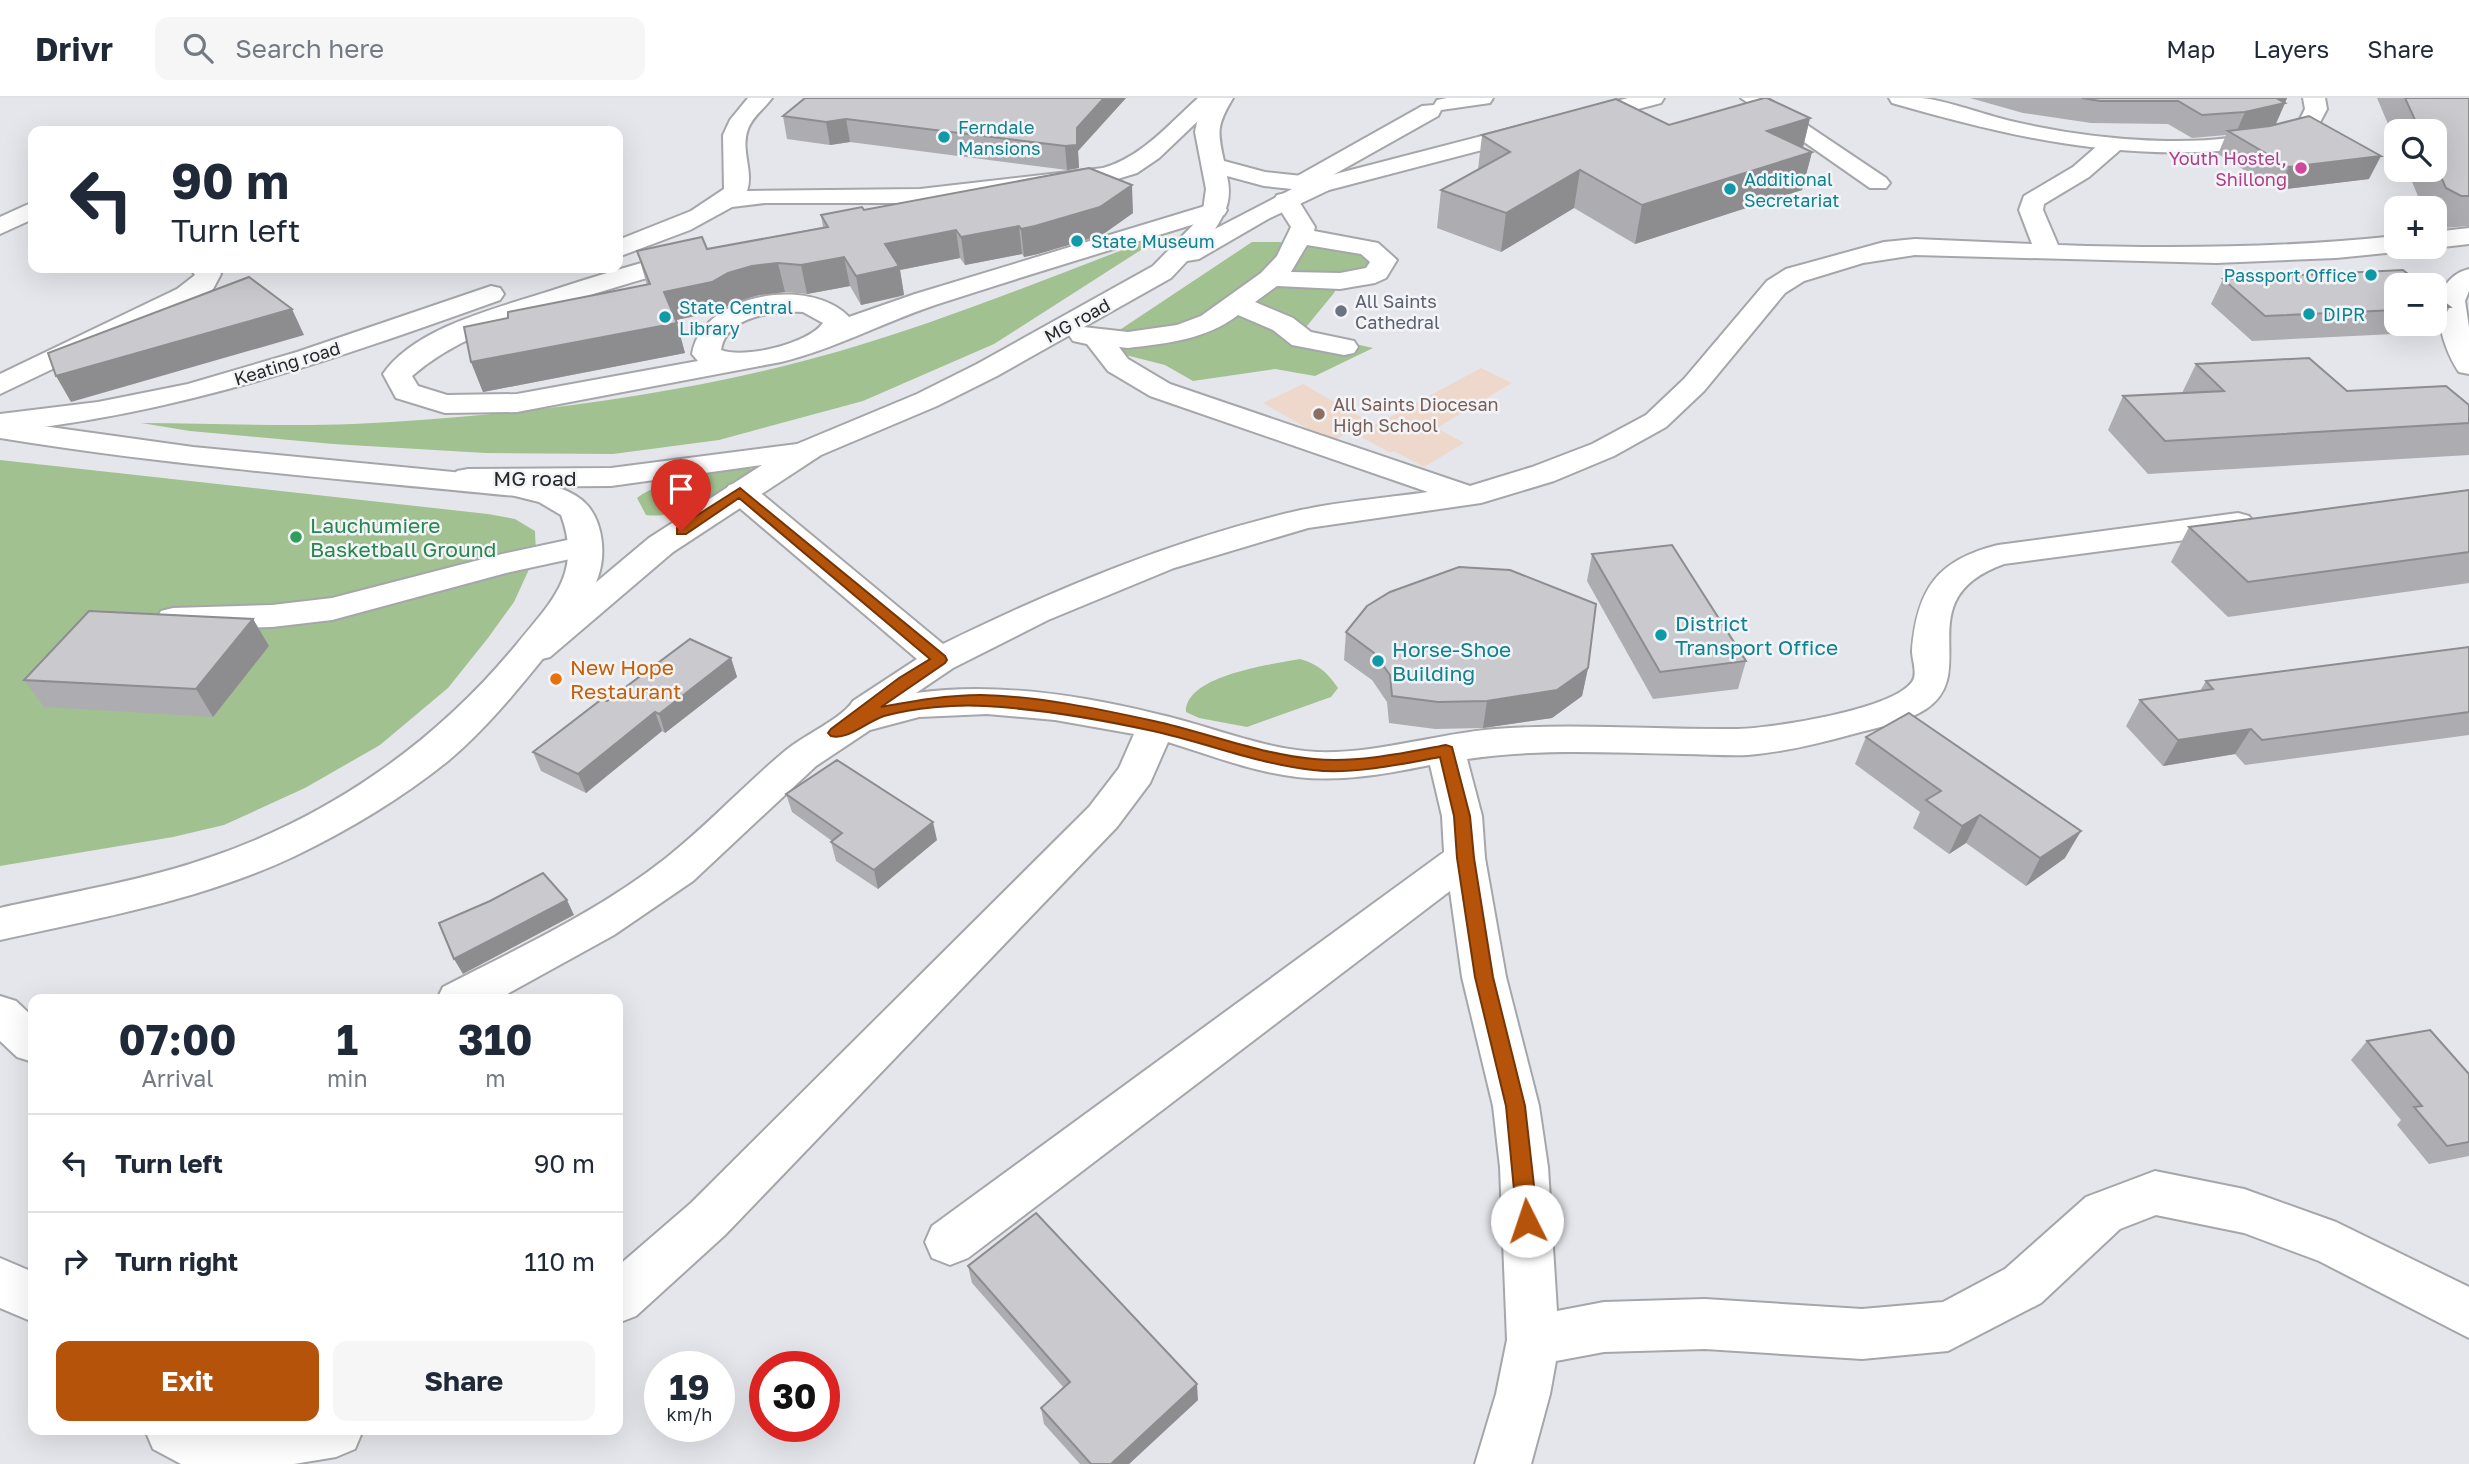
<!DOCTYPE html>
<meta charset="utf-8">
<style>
body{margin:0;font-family:"Golos Text",sans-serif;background:#f6f6f7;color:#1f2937;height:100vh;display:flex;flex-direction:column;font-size:26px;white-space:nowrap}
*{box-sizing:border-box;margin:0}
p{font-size:23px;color:#747a83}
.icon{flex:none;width:38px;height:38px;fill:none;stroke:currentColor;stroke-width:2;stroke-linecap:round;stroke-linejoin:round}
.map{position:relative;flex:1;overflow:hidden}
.side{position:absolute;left:28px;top:896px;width:595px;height:441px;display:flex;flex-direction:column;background:#fff;border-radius:14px;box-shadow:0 7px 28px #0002}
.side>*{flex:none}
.hud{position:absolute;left:28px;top:28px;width:595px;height:147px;border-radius:14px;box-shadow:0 7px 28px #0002;background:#fff;color:#1f2937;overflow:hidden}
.buttons{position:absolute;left:2384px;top:21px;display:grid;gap:14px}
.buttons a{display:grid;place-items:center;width:63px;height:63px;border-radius:14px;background:#fff;box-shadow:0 7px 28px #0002;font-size:35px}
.speed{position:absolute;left:644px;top:1253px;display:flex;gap:14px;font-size:35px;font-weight:700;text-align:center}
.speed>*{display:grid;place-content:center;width:91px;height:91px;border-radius:50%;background:#fff;box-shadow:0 7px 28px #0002;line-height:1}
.speed small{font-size:18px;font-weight:400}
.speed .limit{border:10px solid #d22;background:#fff;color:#111}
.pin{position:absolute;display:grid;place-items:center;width:60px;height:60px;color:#fff;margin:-72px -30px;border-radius:50% 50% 50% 0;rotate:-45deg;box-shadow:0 0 7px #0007}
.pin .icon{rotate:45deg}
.me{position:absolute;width:77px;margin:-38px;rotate:356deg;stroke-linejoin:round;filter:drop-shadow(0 0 5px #0008)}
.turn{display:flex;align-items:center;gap:24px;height:147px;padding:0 28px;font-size:32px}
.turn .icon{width:91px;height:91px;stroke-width:2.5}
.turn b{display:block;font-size:49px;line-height:60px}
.eta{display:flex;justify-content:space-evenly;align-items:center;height:119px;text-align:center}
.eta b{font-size:42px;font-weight:700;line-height:49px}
.cta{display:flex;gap:14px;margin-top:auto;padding:14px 28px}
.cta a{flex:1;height:80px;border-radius:14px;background:#b45309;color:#fff;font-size:28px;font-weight:700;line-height:80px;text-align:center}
.cta a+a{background:#f6f6f7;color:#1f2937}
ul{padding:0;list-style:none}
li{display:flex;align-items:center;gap:21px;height:98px;padding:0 28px;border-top:2px solid #e0e1e3}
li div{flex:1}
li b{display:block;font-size:26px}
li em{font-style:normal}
header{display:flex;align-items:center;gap:42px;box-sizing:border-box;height:98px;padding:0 35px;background:#fff;border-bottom:2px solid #e0e1e3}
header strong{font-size:33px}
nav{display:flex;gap:38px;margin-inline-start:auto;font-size:24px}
.search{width:490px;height:63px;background:#f6f6f7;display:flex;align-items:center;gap:18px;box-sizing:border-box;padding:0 24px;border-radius:14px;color:#747a83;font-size:26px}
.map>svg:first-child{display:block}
.education{fill:#eed8cb}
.green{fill:#a2c190}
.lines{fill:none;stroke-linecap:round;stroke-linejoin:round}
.minor-casing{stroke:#a5a6aa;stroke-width:4}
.major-casing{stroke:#a5a6aa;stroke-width:4}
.highway-casing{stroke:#a5a6aa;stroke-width:4}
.minor{fill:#fff;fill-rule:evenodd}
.major{fill:#fff;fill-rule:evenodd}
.highway{fill:#fff;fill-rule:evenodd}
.wall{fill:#adadb1}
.shaded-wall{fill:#8d8d90}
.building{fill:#c9c9ce;stroke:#8d8d90;stroke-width:2}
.route{fill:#b45309;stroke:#753606;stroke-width:2}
.culture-dot{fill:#0f9aa8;stroke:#f3f4f8;stroke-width:2.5}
.hotel-dot{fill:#d1479c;stroke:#f3f4f8;stroke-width:2.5}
.worship-dot{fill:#6b7280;stroke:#f3f4f8;stroke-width:2.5}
.education-dot{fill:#8d6e63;stroke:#f3f4f8;stroke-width:2.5}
.leisure-dot{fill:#2e9e5b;stroke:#f3f4f8;stroke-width:2.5}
.food-dot{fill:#e8710a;stroke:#f3f4f8;stroke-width:2.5}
.labels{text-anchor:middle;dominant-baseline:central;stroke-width:5;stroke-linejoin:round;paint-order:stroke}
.far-culture-label{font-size:18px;fill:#0d838f;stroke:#f3f4f8;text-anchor:start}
.far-hotel-label{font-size:18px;fill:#b23c85;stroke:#f3f4f8;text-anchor:end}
.far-worship-label{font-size:18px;fill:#5b616d;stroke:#f3f4f8;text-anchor:start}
.far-street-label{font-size:18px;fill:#272829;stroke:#f3f4f8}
.far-education-label{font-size:18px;fill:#785e54;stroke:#f3f4f8;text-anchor:start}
.street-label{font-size:21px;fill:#272829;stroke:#f3f4f8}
.leisure-label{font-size:21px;fill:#27864d;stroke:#f3f4f8;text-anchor:start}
.culture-label{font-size:21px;fill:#0d838f;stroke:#f3f4f8;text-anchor:start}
.food-label{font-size:21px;fill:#c56008;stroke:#f3f4f8;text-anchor:start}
</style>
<header>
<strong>Drivr</strong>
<div class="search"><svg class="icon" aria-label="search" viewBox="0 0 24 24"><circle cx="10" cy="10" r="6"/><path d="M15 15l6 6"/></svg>Search here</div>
<nav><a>Map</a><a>Layers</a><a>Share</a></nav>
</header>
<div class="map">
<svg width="2469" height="1366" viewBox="0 0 2469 1366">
<rect width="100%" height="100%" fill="#e5e6eb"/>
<path class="education" d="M1481 270 1512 285 1437 330 1464 345 1424 369 1394 353 1391 355 1359 338 1355 340 1348 335 1331 344 1263 305 1303 286 1375 327Z"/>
<g class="green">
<path d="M1169 134 994 246 863 303 719 342 613 356 485 355 333 346 190 333 141 325C211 325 283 329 353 326 511 319 687 297 840 253 950 221 1061 175 1169 134Z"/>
<path d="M1252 144H1313L1371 156 1372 177 1341 180 1334 195 1302 234 1373 250 1315 278 1275 271 1193 283 1165 267 1094 249Z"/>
<path d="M0 362 488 416 515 421 535 433 536 456 514 504 488 540 448 590 380 647 305 690 224 727 173 739 0 768Z"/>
<path d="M743 368 752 371V377C722 393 681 422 646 417L637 400C661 381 713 373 743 368Z"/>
<path d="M1300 561C1318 566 1327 574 1338 590L1331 599 1247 629 1199 620 1186 614C1185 577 1273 566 1300 561Z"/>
</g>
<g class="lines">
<defs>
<g id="minor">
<path d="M748 0H772C764 11 753 18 748 31 740 52 754 73 747 93L920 91 1103 70C1142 59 1169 26 1198 0H1222L1159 60 1137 75 1114 82 989 99 920 105H765L732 109 690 132 618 159V142L691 113 724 91 723 37 730 22Z"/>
<path d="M1447 0H1493L1490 5 1441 12 1438 18 1308 91H1292L1288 86 1292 81 1422 8 1434 7 1437 2Z"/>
<path d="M1741 0H1767L1886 80 1890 85 1886 90H1870Z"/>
<path d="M2112 40 2120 42 2123 47 2120 52 2089 79 2044 106 2043 112 2058 147C2171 151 2283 150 2396 138V149H2407L2396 154 2336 160 2216 165 1915 157 1863 165 1804 183 1785 195 1704 293 1666 329 1614 358 1554 383 1481 405 1308 430 1174 470 1048 522 953 570 916 595C996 584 1080 597 1157 616 1211 628 1261 651 1317 654 1377 656 1435 636 1495 631 1576 625 1657 632 1738 631 1773 630 1892 612 1912 584 1918 576 1912 562 1912 553 1917 491 1937 462 1998 447L2238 415 2249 418 2254 425 2249 432 2238 435 2004 466C1906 501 1982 574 1926 611 1906 624 1880 629 1857 635 1821 645 1785 654 1748 657 1726 658 1705 656 1684 656 1612 655 1538 650 1467 661L1482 718 1485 760 1506 879 1539 1008 1548 1069 1557 1213 1604 1204 1705 1201 1862 1211 1943 1204 2005 1171 2086 1099 2155 1073 2244 1091 2336 1124 2469 1189V1240L2319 1163 2244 1135 2156 1117 2120 1131 2041 1205 1948 1253 1862 1261 1705 1251 1604 1254 1556 1263 1550 1296 1531 1366H1475L1496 1296 1507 1242 1500 1069 1493 1008 1462 879 1450 793 968 1160 950 1167 932 1160 925 1144 932 1128 1444 754 1442 718 1430 667C1386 676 1342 684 1297 679 1253 674 1210 657 1168 644L1150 685 1117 729 725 1137 636 1218 618 1225V1168L691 1105 1089 709 1119 670 1134 636 1055 622 987 616 919 619 870 632 816 668 693 783 614 837 498 901H437L443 889C519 850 599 813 666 760 708 727 744 687 785 653 804 637 843 620 853 603L917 561 729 401 724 394 729 387 740 385 751 387 943 546C1057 490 1177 440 1301 412 1342 403 1386 400 1428 394L1150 298 1108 273 1087 246 1073 243 1069 237 1073 231 1083 229 1128 234 1177 227 1201 218 1261 175 1277 158 1291 129 1274 102 1277 97 1286 95 1295 97 1315 129 1314 133 1378 145 1397 162 1386 180 1375 185 1340 191 1277 188 1255 204 1293 220 1311 234 1354 243 1358 249 1354 255 1344 257 1292 247 1273 232 1238 217C1205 242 1168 245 1128 250L1119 249 1128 261 1170 286 1470 388 1532 369 1592 346 1646 317 1684 281 1767 183 1786 171 1884 144 1915 141 2032 146 2019 112 2024 98 2073 69 2104 42ZM1307 147 1361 156 1370 164 1366 170 1340 175 1291 174Z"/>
<path d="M33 104V121L0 136V119Z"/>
<path d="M1215 105 1224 107 1227 112 1224 117C1127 147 1030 176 935 207 882 225 834 251 781 264L517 314 445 315 396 300 383 276C415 229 498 210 550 193 598 177 645 163 695 151L704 154 708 159 704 164C655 177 608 191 560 207 507 225 456 240 412 278L418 288 447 297 517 296 698 263 692 256C702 195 810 178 849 219L915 196ZM803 214 823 225C808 246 744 261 721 252 726 217 775 213 803 214Z"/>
<path d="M2469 130V146L2434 150 2431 149H2434V134Z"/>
<path d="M190 170H217L221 176 213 191 195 203 0 296V276L177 191 195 177Z"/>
<path d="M2469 171V193L2465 203 2469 229V276L2459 274C2439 245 2423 183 2469 171Z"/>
<path d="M491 188 500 190 504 196 500 202C332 262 180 316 0 334V316L98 304 188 286 297 254Z"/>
<path d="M586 438 598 441 602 448 598 455 506 475 332 522 272 529 173 532 161 529 156 521 161 513 173 510 272 507 332 500 502 456Z"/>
<path d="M0 898 16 903 33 919V964L17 959 0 943Z"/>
<path d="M0 1160 33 1174V1224L0 1210Z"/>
<path d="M145 1332H363L355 1351 336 1359 294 1366H181L153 1351Z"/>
</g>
<g id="major">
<path d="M1211 0H1233C1217 27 1217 32 1224 63L1265 74 1320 80 1628 0H1664L1661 5 1329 92 1268 121 1199 161 1187 163 1171 180 997 278 937 308 821 357 673 454 550 559 538 562 526 559 520 551 526 543 649 440 762 367 611 388 468 389 457 387 452 380 457 373 468 371 611 370 797 346 917 296 977 266 1153 168 1193 127 1203 112 1206 91 1195 34 1197 24ZM1227 78 1264 88 1292 91 1215 131C1227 113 1232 100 1227 78Z"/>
<path d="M1889 0C1900 0 1911 0 1921 0 1947 2 1987 18 2015 24 2094 42 2225 57 2300 21L2305 11 2303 0H2325L2327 11 2317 30C2280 48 2238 53 2197 54 2092 58 1993 34 1892 5Z"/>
</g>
<path id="highway" d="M0 322 193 349 515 380C539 385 571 388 588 408 603 426 606 457 598 479 588 509 565 533 545 558 515 595 485 632 448 663 402 700 349 732 295 758 202 802 100 820 0 842V810C70 794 143 783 211 759 331 718 436 644 516 547 551 504 583 476 561 417L539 404 515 398C343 381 171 368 0 340Z"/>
</defs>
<use href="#minor" class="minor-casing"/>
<use href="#major" class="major-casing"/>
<use href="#highway" class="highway-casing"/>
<use href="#minor" class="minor"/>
<use href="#major" class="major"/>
<use href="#highway" class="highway"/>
</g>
<g class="wall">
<path d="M1126 0 1078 53 1079 70 1067 72 850 44 830 47 787 41 783 18Z"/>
<path d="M1970 0H2287L2275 27 2369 81 2277 92 2218 56 2226 37 2192 40 2168 26 2091 25 2023 15Z"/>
<path d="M2377 0H2469V128L2443 130 2434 125V110H2423L2407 72H2434V33H2396V45Z"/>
<path d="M1810 20 1803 50 1812 54 1802 92 1635 146 1574 110 1501 154 1437 130 1441 92 1478 71 1482 37Z"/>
<path d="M864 112 1133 115 1102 137 1038 156 1024 159 1022 156 965 167 960 160 900 172 904 197 898 199 861 207 850 188 807 196 785 194 759 197 735 204 719 213 675 222 685 255 483 294 471 264 508 220 647 187 637 153 707 151 823 129 821 117Z"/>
<path d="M2223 181 2396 187V226H2434V197L2450 209 2435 234 2252 243 2211 206Z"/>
<path d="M2196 266 2347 293 2469 307V357L2148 376 2108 332 2123 298 2182 295Z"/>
<path d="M2469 392V485L2228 519 2171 464 2189 429Z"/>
<path d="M1592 456 1746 563 1738 591 1653 601 1587 483Z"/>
<path d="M253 521 269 548 213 619 44 609 24 582Z"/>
<path d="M1346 534 1588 570 1582 598 1552 620 1483 630 1435 631 1389 625 1387 604 1372 582 1344 562Z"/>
<path d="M2469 549V637L2245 667 2235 656 2163 668 2126 628 2140 602 2200 593 2206 583Z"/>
<path d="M731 560 737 579 665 635 662 633 586 695 541 673 533 654 607 603Z"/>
<path d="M1866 639 2065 760 2026 788 1966 745 1949 756 1913 730 1920 714 1855 666Z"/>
<path d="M786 696 937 742 878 791 836 763 831 744 832 743 792 714Z"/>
<path d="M2367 943 2469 976V1058L2429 1066 2397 1027 2401 1022 2351 962Z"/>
<path d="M968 1168 1198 1302 1129 1366H1080L1044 1326 1041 1310 1064 1290 972 1185Z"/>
</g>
<g class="shaded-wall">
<path d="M1104 0H1126L1078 53 1079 70 1067 72 1065 48 1077 30Z"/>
<path d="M2251 0H2287L2285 5Z"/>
<path d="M2285 5 2275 28 2235 37 2245 14Z"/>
<path d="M1810 20 1801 57 1767 33Z"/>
<path d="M846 21 850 44 830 47 826 24Z"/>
<path d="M1812 54 1802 92 1635 146 1642 107Z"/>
<path d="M2381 58 2369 81 2277 92 2289 69Z"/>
<path d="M1580 72 1574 110 1501 154 1506 115Z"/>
<path d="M1132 87 1133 115 1102 137 1038 156 1024 159 1021 131Z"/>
<path d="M1019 128 1022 156 965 167 961 139Z"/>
<path d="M956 132 960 160 900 172 904 197 861 207 856 178 885 146Z"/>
<path d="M844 159 850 188 807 196 801 167Z"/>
<path d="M778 165 785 194 759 197 735 204 719 213 672 223 664 194 752 168Z"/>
<path d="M292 211 304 237 71 304 56 278Z"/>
<path d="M677 225 685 255 483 294 471 264Z"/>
<path d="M253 521 269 548 213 619 196 591Z"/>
<path d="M731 560 737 579 665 635 659 616Z"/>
<path d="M1588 570 1582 598 1552 620 1483 630 1487 603Z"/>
<path d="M655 614 662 633 586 695 578 676Z"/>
<path d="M2251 631 2235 656 2163 668 2178 642Z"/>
<path d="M1980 717 1966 745 1949 756 1962 728Z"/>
<path d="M933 724 937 742 878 791 874 772Z"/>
<path d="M2081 733 2065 760 2026 788 2040 760Z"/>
<path d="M567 802 574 817 463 876 454 861Z"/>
<path d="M1197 1286 1198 1302 1129 1366H1111Z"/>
</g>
<g class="building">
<path d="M805 0H1104L1077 30V47L1065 48 846 21 826 24 783 18Z"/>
<path d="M1764 0H1767L1810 20 1767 33 1812 54 1642 107 1580 72 1506 115 1441 92 1510 54 1482 37 1616 1 1669 27Z"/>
<path d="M2082 0H2276L2285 5 2245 14 2202 17 2178 3H2100Z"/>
<path d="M2405 0H2469V98H2461L2446 90 2434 64V33H2420Z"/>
<path d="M2309 18 2381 58 2289 69 2228 33 2270 28Z"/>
<path d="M1089 70 1132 87 1100 109 1035 128 1021 131 1019 128 961 139 956 132 885 146 899 168 893 170 856 178 844 159 801 167 778 165 752 168 728 175 712 184 664 194 677 225 471 264 464 229 508 220V214L650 186 637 153 702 139 707 151 828 129 821 117 862 109 864 112Z"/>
<path d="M2403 172 2422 187H2396V212L2265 218 2223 181Z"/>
<path d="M249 179 292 211 56 278 48 255Z"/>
<path d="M2434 197 2450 209 2434 210Z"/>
<path d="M2309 260 2347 293 2446 288 2469 307V325L2165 343 2123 298 2224 293 2196 266Z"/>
<path d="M2469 392V454L2248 484 2189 429Z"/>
<path d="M1672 447 1746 563 1660 574 1592 456Z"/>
<path d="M1459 469 1510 472 1596 506 1588 570 1557 592 1487 603 1438 604 1392 598 1390 577 1374 555 1346 534 1367 508 1390 494Z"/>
<path d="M89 513 253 521 196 591 24 582Z"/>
<path d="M690 541 731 560 659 616 655 614 578 676 533 654 602 601 607 603Z"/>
<path d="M2469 549V614L2262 642 2251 631 2178 642 2140 602 2213 591 2206 583Z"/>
<path d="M1909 615 2081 733 2040 760 1980 717 1962 728 1926 702 1941 693 1866 639Z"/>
<path d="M837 662 933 724 874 772 831 744 842 735 786 696Z"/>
<path d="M543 775 567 802 454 861 439 825 490 803Z"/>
<path d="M2430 932 2469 976V1044L2447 1048 2414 1009 2422 1008 2367 943Z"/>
<path d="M1036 1115 1197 1286 1111 1366H1091L1041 1310 1070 1284 968 1168Z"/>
</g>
<path class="route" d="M740 390 945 558 947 562 945 565 881 609C914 603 947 597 981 597 1038 598 1099 611 1154 623 1208 635 1259 656 1314 661 1358 665 1404 655 1446 647L1452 649 1470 718 1474 760 1493 879 1525 1008 1538 1123 1535 1130 1527 1132 1520 1130 1517 1123 1506 1008 1475 879 1457 760 1454 718 1440 659C1402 666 1351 677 1313 672 1258 666 1207 645 1153 633 1098 621 1041 611 985 608 954 606 914 610 884 618 868 623 847 643 831 638L828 635 831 631 899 580 930 561 739 400 686 436H677V430Z"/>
<g class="culture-dot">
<circle cx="944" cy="39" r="7"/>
<circle cx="1730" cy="91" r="7"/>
<circle cx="1077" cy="143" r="7"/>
<circle cx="2371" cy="177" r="7"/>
<circle cx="2309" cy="216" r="7"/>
<circle cx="665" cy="219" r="7"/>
<circle cx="1661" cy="537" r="7"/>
<circle cx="1378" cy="563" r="7"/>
</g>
<circle class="hotel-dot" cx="2301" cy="70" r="7"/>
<circle class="worship-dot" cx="1341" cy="213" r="7"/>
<circle class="education-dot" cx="1319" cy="316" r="7"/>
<circle class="leisure-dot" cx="296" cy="439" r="7"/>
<circle class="food-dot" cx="556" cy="581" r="7"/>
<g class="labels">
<g class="far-culture-label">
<text x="958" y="29">Ferndale<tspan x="958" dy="21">Mansions</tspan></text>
<text x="1744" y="81">Additional<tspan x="1744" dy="21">Secretariat</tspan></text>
<text x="1091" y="143">State Museum</text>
<text x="2357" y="177" text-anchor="end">Passport Office</text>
<text x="679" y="209">State Central<tspan x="679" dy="21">Library</tspan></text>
<text x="2323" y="216">DIPR</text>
</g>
<g class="far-hotel-label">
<text x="2287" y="60">Youth Hostel,<tspan x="2287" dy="21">Shillong</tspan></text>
</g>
<g class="far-worship-label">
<text x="1355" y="203">All Saints<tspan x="1355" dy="21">Cathedral</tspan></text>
</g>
<g class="far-street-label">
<text transform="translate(1077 222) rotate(-29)">MG road</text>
<text transform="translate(287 265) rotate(-17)">Keating road</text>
</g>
<g class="far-education-label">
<text x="1333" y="306">All Saints Diocesan<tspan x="1333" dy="21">High School</tspan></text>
</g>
<g class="street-label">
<text x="535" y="380">MG road</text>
</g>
<g class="leisure-label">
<text x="310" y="427">Lauchumiere<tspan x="310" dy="24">Basketball Ground</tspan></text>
</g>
<g class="culture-label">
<text x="1675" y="525">District<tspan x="1675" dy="24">Transport Office</tspan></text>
<text x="1392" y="551">Horse-Shoe<tspan x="1392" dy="24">Building</tspan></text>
</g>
<g class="food-label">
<text x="570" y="569">New Hope<tspan x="570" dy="24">Restaurant</tspan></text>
</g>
</g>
</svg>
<div class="buttons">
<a><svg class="icon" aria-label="search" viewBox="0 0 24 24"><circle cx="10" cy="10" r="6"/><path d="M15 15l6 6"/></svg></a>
<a>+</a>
<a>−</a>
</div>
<div class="speed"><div>19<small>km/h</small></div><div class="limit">30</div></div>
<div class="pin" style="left:681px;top:433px;background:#d93025"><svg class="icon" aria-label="arrive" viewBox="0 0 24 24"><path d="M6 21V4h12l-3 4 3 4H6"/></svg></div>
<svg class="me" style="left:1527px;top:1123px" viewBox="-20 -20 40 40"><circle r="19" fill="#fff"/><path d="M0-13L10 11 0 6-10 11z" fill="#b45309"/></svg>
<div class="hud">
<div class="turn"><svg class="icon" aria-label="left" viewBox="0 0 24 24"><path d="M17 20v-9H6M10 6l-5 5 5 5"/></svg><div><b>90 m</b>Turn left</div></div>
</div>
<section class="side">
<div class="eta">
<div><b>07:00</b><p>Arrival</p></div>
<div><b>1</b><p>min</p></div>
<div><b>310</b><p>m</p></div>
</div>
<ul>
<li><svg class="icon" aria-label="left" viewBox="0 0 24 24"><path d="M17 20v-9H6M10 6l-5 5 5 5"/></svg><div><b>Turn left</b></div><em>90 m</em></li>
<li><svg class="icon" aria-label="right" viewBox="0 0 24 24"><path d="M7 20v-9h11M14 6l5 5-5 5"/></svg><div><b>Turn right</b></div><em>110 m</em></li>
</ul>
<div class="cta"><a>Exit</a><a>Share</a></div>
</section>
</div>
